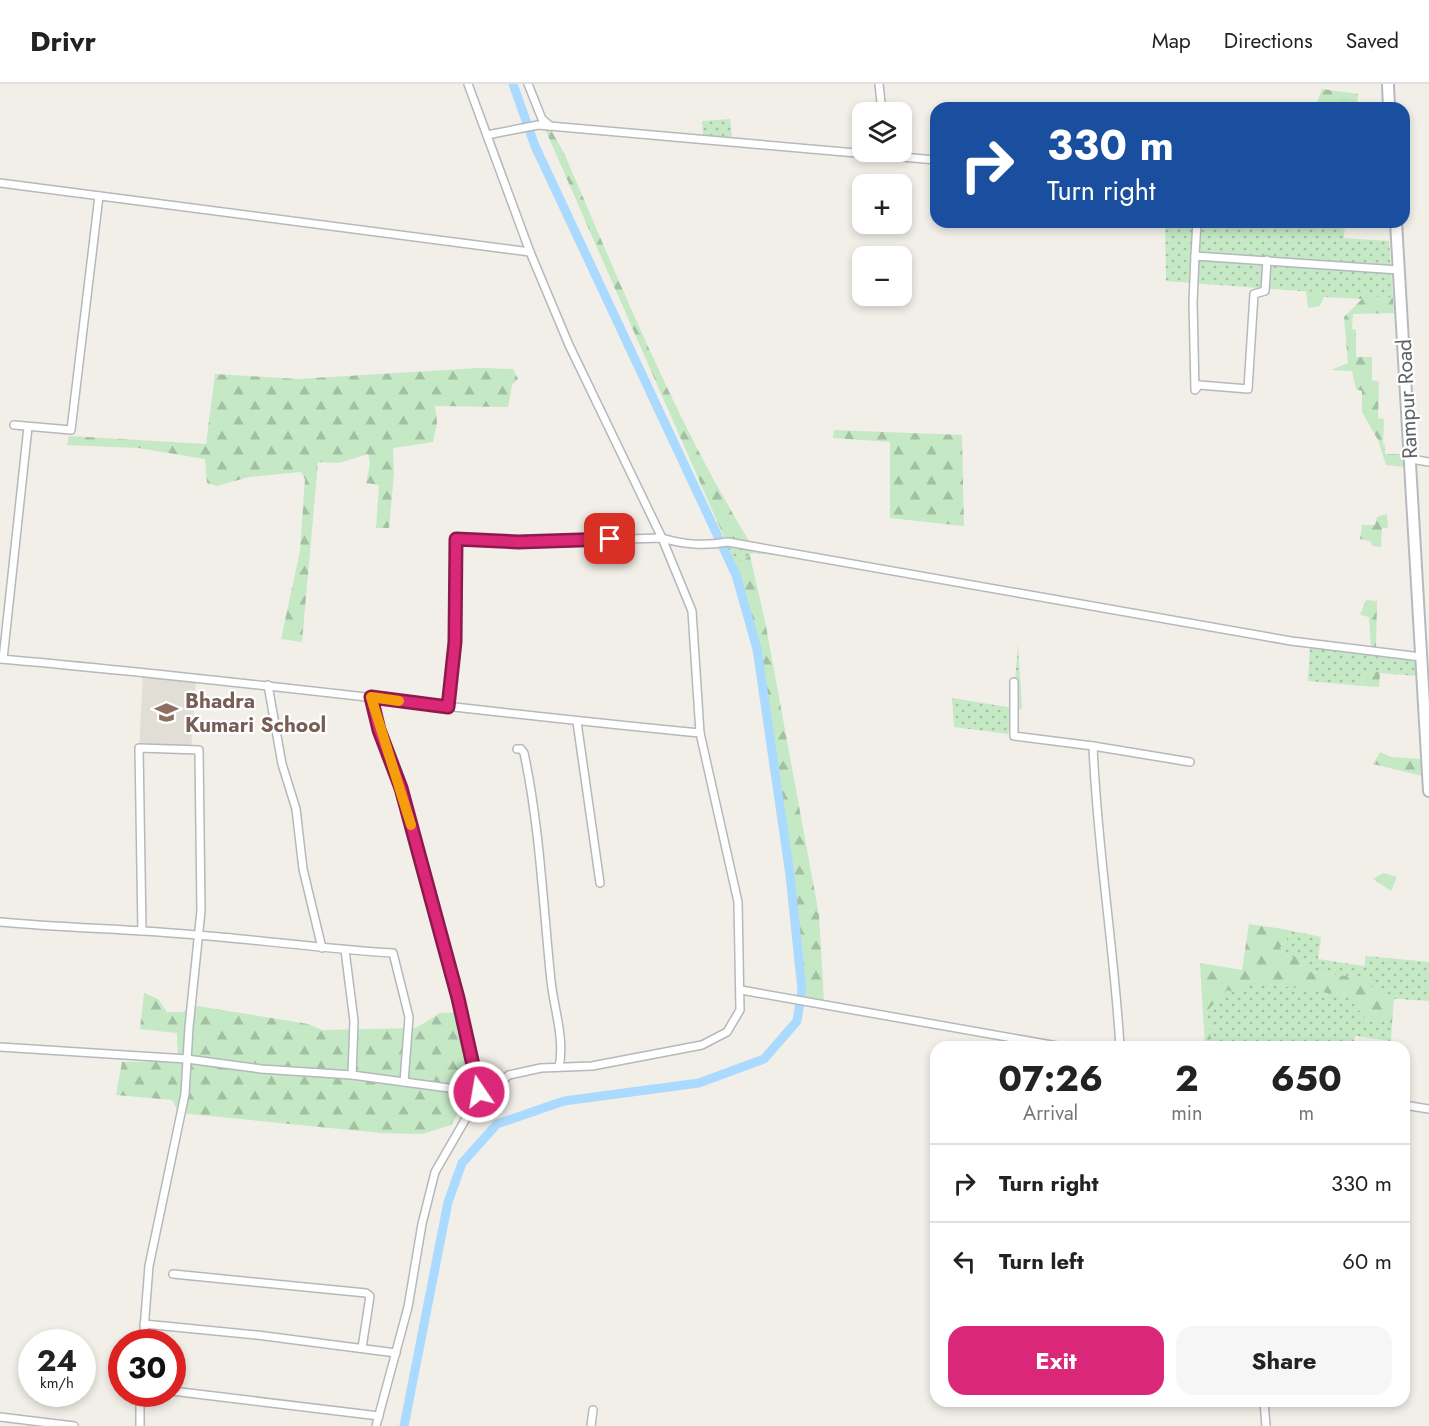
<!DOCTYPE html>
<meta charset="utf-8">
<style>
body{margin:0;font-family:Jost,sans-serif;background:#f6f6f6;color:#222;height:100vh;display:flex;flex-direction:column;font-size:22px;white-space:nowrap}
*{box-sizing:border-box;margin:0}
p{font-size:20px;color:#767676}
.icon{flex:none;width:33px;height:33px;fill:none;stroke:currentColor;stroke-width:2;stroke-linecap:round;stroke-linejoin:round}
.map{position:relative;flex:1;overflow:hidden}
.sheet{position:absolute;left:930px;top:957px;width:480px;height:366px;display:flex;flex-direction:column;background:#fff;border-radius:18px;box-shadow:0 3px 9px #0003}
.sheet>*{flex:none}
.guide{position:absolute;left:930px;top:18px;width:480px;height:126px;border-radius:18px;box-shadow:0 3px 9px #0003;background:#1a4fa0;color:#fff;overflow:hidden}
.fabs{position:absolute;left:852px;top:18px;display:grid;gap:12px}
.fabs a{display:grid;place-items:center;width:60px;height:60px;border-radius:12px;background:#fff;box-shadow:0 3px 9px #0003;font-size:30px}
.speed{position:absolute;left:18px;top:1245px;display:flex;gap:12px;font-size:30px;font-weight:700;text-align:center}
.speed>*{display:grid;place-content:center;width:78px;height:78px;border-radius:50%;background:#fff;box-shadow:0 3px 9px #0003;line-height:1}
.speed small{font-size:15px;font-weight:400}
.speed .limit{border:9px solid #d22;background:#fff;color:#111}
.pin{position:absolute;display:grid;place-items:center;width:51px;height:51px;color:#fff;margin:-26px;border-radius:12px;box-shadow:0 3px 9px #0006}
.me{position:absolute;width:66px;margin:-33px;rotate:348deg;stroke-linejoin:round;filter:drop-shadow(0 0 4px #0008)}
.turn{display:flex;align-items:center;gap:21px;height:126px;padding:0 18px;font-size:27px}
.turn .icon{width:78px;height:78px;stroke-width:2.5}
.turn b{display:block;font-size:42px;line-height:51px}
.eta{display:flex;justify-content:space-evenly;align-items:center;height:102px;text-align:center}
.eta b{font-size:36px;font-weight:700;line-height:42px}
.primary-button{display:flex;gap:12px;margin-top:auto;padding:12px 18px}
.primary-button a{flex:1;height:69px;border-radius:18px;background:#db2777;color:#fff;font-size:24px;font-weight:700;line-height:69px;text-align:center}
.primary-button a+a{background:#f6f6f6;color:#222}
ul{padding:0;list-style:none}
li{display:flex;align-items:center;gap:18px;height:78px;padding:0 18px;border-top:2px solid #e0e0e0}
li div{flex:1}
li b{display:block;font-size:22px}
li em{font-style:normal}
header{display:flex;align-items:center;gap:36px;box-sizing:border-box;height:84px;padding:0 30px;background:#fff;border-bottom:2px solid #e0e0e0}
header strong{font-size:28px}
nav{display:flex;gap:33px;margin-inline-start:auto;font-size:21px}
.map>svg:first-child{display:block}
.education{fill:#e1ded6}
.grass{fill:url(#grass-dots)}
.forest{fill:url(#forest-firs)}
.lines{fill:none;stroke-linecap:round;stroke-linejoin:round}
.canal{stroke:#aadaff;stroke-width:9}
.street-casing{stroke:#b5b8bc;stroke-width:10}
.secondary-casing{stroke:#b6babf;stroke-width:14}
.street{stroke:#fff;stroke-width:7}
.secondary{stroke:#fff;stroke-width:10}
.route-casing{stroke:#8e194d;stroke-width:15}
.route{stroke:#db2777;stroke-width:10}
.slow{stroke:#f59e0b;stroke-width:10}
.labels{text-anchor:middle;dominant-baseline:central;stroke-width:4.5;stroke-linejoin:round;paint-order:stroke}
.street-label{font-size:21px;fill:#5f6368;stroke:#fff}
.education-label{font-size:21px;font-weight:bold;fill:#785e54;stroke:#fff;text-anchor:start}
</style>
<header>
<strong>Drivr</strong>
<nav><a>Map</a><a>Directions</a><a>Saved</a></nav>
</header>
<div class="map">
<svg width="1429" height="1342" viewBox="0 0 1429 1342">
<defs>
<pattern id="grass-dots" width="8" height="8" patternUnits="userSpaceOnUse" patternTransform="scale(1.5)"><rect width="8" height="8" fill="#c5e8c5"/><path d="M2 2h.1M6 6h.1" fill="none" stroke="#a3c0a4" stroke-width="1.8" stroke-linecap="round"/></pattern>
<pattern id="forest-firs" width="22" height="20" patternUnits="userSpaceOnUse" patternTransform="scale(1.5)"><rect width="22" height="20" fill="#c5e8c5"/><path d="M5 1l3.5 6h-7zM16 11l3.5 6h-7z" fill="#a3c0a4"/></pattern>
</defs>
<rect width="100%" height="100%" fill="#f1efe8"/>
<path class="education" d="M143 591 196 594 191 667 139 664Z"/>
<g class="grass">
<path d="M730 35 732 53 703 51 702 37Z"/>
<path d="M1165 138H1345L1344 154 1389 157 1393 214 1166 197Z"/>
<path d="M726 461 774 471 751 469 750 472 734 480Z"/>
<path d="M1018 560 1022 625 1014 624 1008 650 954 643 952 614 1013 624Z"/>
<path d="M1310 562 1417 575 1418 592 1366 588 1361 592 1363 602 1308 597Z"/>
<path d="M1283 845 1321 853 1318 875 1364 882 1366 872 1429 878V917L1383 914 1370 903 1374 895 1310 888 1302 873H1288L1280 864 1287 855Z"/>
<path d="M1249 897 1348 912 1367 936 1392 939 1391 957 1355 952 1353 963H1266L1247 959 1246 963 1209 958 1211 955 1207 927 1227 905Z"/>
</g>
<g class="forest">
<path d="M1322 5 1358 10 1357 23 1360 24H1315Z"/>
<path d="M545 45 551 46 564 69C621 201 674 334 749 457L724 453Z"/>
<path d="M1306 207 1393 214 1394 229 1353 230 1352 245 1356 246V273H1372V296L1379 298 1378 334 1384 335 1383 360 1385 361V370H1405L1406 383 1386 381 1378 356 1362 328V307L1356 305 1352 287 1331 286 1348 279 1344 233 1362 215 1324 213 1320 222 1308 224Z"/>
<path d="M478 284 513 285 518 295 512 301 508 323 435 322 437 339 433 358 393 364 394 389 389 444H376L379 401 366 399 370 379 368 370 339 379 318 378 302 558 281 555 300 467 305 395 301 388 249 393 217 402 207 399 205 375 138 364 67 361 69 352 206 360 215 290 298 295Z"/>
<path d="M834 346 962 351 964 442 890 434V358L833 354Z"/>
<path d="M1387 430 1388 444H1382L1381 463 1373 462 1370 457 1360 455 1362 441H1375L1377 433Z"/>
<path d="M750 472 765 537 819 831 824 917 806 914 794 791 760 565 734 480Z"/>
<path d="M1366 516 1377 517 1376 563 1371 562 1369 533 1360 531Z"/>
<path d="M1366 588H1380L1379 603 1363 602 1361 592Z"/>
<path d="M1380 668 1391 673 1421 675 1422 692 1373 680Z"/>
<path d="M1383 789 1397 793 1391 807 1373 795Z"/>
<path d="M1249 840 1283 845 1287 855 1280 864 1288 873H1302L1310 888 1374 895 1371 903 1385 906 1383 914 1394 915 1392 939 1367 936 1347 912 1249 897 1239 910 1227 906 1207 927 1211 955 1205 962 1200 879 1242 886Z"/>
<path d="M144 909 158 915 167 928H182L198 922 308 940 322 946 416 944 440 929 461 928 469 946 470 1009 451 1041 422 1050 381 1049 179 1029 172 1016 116 1011 122 978 178 977 177 949 140 945Z"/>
</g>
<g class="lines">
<path class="canal" d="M404 1342 448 1118 462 1079 497 1040 564 1017 699 999 764 975 797 937 802 906 790 791 757 565 736 491 535 62 513 0"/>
<defs>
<g id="street">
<path d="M468 0 530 168 569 261 662 454 692 527 700 649"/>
<path d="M528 0 542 35 550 42"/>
<path d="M879 0 882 28"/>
<path d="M487 51 538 41 936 76"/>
<path d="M0 99 530 168"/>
<path d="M1197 138 1195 172 1399 186"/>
<path d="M1195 172 1193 218 1195 306 1199 301 1248 305 1254 210 1265 207 1267 176"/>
<path d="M14 341 71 346 99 112"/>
<path d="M1411 375 1429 378"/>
<path d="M0 575C234 595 466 627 700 649L738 818 740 926 727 948 702 961 592 982 541 984 509 991 476 1017 435 1088 422 1140 408 1223 376 1342"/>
<path d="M3 575 28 343"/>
<path d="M1014 598V652L1093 662C1097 763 1114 862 1120 963"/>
<path d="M268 601 282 680 296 725 303 785 322 864"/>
<path d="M371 613 379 646 401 704 458 914 479 1008"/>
<path d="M448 623 455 558 456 455 518 458 662 454C685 461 704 462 728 458L1291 557 1421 573"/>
<path d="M577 638 600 799"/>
<path d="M1093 662 1190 678"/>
<path d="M517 665H521L524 669C540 744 543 821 551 897 554 925 565 955 559 983"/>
<path d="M0 838C65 844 131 845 197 851 262 856 327 865 393 869L409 933 404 998"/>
<path d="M142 847 139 664 199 666 201 827 189 943 185 1010 149 1182 143 1258"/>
<path d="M345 866 354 937 352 991"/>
<path d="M741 906 1063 963"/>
<path d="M0 963 187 975 261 985 352 991 486 1009"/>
<path d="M1404 1021 1429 1025"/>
<path d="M173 1190 366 1209 370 1212 362 1264"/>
<path d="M144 1240 257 1251 396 1269"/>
<path d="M172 1307 379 1332"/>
<path d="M1264 1317 1266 1342"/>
<path d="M0 1333 74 1342"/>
<path d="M140 1342V1310"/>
<path d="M591 1342 593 1326"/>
</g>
<g id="secondary">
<path d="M1388 0 1389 24"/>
<path d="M1396 138 1429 707"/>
</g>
</defs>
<use href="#street" class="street-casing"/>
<use href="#secondary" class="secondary-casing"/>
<use href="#street" class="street"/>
<use href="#secondary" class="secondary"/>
</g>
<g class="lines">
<defs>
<path id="route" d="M479 1008 458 914 401 704 379 646 371 613 448 623 455 558 456 455 518 458 610 455"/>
</defs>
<use href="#route" class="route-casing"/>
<use href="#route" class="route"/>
<path class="slow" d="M399 617 371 613 411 741"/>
</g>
<defs>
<symbol id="school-bare" viewBox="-9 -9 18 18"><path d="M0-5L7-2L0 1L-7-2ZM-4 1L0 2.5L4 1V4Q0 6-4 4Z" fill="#8d6e63" stroke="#fff" stroke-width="2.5" paint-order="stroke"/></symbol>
</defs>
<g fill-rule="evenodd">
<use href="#school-bare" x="150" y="612" width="33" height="33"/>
</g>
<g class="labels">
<g class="street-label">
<text transform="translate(1407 315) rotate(-93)">Rampur Road</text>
</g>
<g class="education-label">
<text x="185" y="617">Bhadra<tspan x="185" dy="24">Kumari School</tspan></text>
</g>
</g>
</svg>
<div class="fabs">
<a><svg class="icon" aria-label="layers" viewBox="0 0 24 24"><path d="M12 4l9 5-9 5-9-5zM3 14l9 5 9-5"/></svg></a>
<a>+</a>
<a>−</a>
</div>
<div class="speed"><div>24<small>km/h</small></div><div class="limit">30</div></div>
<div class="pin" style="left:610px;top:455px;background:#d93025"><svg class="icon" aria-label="arrive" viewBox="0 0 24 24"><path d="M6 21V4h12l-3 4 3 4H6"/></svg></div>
<svg class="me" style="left:479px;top:1008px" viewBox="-20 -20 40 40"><circle r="17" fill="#db2777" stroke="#fff" stroke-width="3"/><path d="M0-11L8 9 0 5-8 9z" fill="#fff"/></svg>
<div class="guide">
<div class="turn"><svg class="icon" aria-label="right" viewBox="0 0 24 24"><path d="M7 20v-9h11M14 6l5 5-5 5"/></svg><div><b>330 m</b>Turn right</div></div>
</div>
<section class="sheet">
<div class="eta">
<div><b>07:26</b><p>Arrival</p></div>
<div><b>2</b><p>min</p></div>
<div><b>650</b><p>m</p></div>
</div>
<ul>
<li><svg class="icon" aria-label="right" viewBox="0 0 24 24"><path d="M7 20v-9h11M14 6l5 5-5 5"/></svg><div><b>Turn right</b></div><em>330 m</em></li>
<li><svg class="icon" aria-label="left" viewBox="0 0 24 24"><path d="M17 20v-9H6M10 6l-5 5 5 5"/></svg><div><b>Turn left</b></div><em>60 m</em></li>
</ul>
<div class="primary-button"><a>Exit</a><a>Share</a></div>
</section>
</div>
